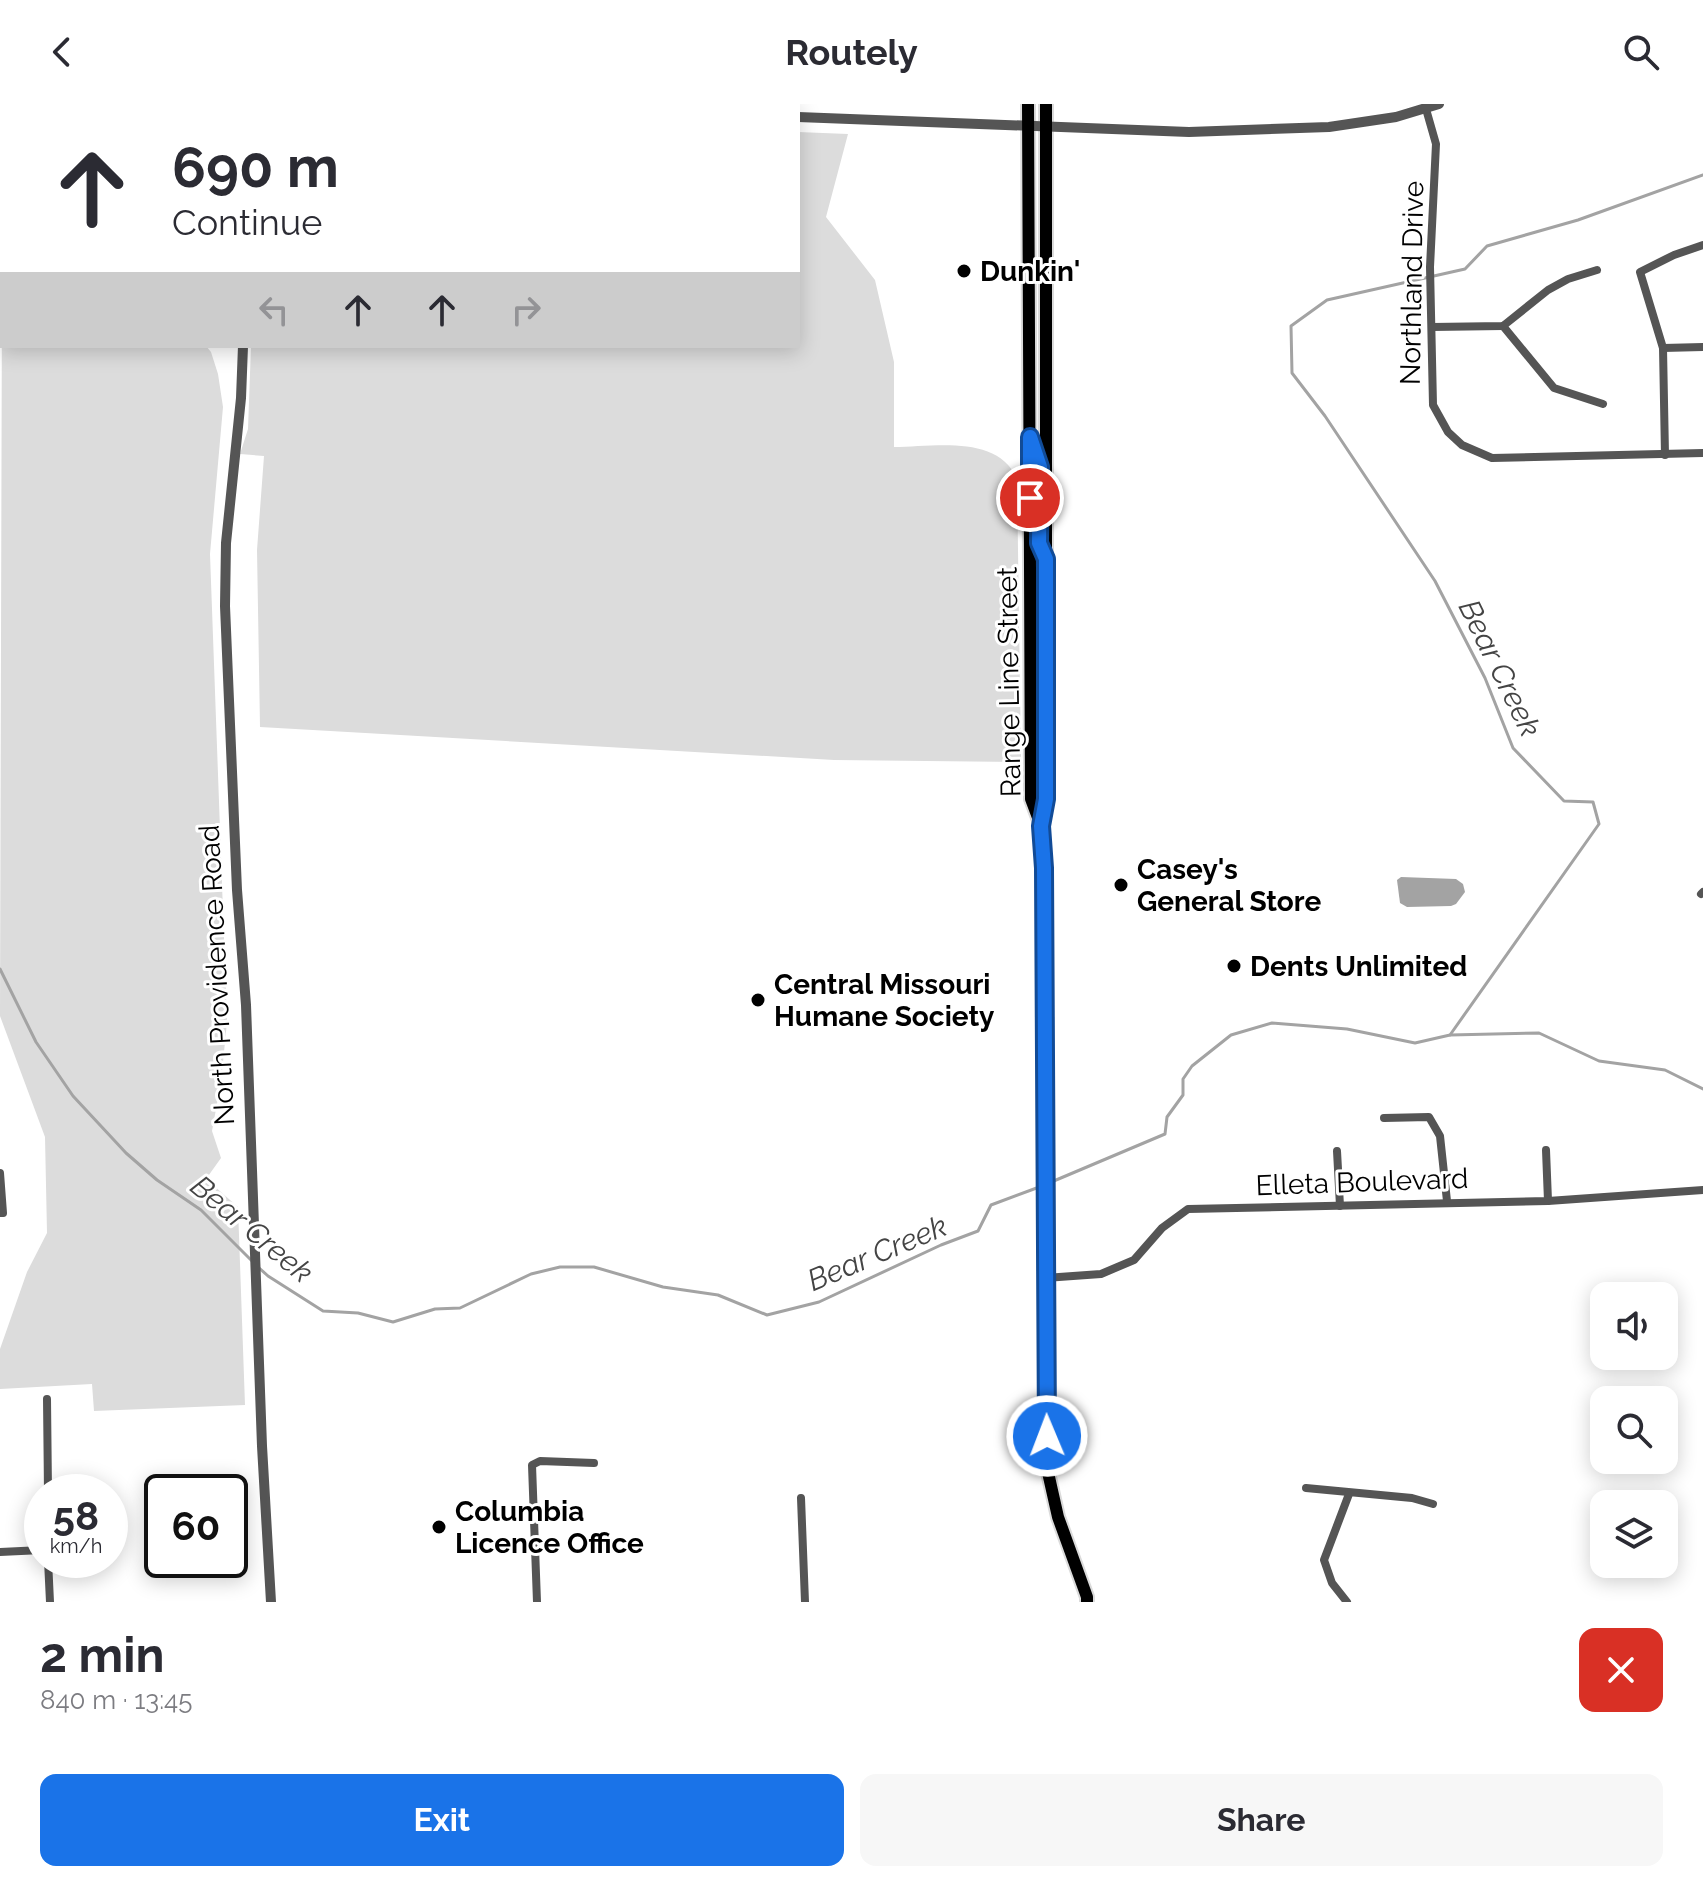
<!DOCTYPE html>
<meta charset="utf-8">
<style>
body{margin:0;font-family:Raleway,sans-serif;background:#f7f7f7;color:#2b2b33;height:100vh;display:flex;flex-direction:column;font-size:30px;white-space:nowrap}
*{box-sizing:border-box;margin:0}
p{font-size:26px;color:#7c7c81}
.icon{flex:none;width:44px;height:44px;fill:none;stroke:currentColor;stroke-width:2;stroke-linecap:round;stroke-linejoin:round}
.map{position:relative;height:1498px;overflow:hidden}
.side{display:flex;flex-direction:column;background:#fff;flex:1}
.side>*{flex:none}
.hud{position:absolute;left:0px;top:0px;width:800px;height:244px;box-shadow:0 4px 20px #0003;background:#fff;color:#2b2b33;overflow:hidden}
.tools{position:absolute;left:1590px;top:1178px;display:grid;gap:16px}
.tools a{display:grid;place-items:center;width:88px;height:88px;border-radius:16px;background:#fff;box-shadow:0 4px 20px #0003;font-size:40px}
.speed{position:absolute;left:24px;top:1370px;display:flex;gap:16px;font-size:40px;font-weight:700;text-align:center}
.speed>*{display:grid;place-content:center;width:104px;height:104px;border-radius:50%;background:#fff;box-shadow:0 4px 20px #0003;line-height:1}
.speed small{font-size:20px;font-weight:400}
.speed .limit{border:4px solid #111;border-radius:12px;background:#fff;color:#111}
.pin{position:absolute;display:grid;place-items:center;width:68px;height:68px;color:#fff;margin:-34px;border:4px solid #fff;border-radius:50%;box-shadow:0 2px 8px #0007}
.me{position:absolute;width:88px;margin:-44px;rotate:359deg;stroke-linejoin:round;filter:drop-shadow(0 0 6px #0008)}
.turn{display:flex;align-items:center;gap:28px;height:168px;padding:0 40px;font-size:36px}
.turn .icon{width:104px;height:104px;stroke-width:2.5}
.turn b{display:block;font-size:56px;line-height:68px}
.lanes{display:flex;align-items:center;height:76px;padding:0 40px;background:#0003;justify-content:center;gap:40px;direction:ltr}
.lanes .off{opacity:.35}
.round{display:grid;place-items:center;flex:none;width:84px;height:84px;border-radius:16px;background:#f7f7f7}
.headline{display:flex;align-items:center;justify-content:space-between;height:136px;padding:0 40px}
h1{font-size:48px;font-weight:700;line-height:60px}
.action{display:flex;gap:16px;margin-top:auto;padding:16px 40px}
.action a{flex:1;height:92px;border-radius:16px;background:#1a73e8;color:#fff;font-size:32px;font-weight:700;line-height:92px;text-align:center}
.action a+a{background:#f7f7f7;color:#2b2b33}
header{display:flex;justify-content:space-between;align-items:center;height:104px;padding:0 40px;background:#fff;font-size:36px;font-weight:700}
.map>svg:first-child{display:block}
.green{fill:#dcdcdc}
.water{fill:#a3a3a3}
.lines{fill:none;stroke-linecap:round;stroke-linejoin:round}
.stream{stroke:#a3a3a3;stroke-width:3}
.primary-casing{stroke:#dbdbdb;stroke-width:16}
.minor{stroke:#555;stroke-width:8}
.tertiary{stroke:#555;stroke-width:10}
.primary{stroke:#000;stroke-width:12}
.route-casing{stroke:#114b97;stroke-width:20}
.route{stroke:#1a73e8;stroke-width:14}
.poi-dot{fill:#000;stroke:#fff;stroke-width:3}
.labels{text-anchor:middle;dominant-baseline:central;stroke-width:6;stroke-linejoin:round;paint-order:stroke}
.poi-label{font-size:28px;font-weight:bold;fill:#000;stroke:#fff;text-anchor:start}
.street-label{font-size:28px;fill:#000;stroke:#fff}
.water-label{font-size:30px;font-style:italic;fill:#444;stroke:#fff}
</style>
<header><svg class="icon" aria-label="back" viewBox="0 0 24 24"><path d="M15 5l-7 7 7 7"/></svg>Routely<svg class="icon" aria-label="search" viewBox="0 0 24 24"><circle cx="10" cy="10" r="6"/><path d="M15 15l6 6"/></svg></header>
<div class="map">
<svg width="1703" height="1498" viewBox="0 0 1703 1498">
<rect width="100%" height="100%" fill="#fff"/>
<g class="green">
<path d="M798 28 848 30 826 113 875 176 894 258V343C934 343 998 330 1017 375L1021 658 834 656 260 623 257 446 264 352 240 350 248 325 251 242H798Z"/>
<path d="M2 172V242H206L211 248 218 270 223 303 210 450 227 918 221 978 212 1027 221 1054 206 1075 238 1103 245 1301 94 1307 92 1280 0 1285V1245L27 1168 47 1129 45 1033 0 912Z"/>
</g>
<path class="water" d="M1401 773 1456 775 1463 780 1465 788 1456 800 1451 802 1407 803 1400 799 1397 776Z"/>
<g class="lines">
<g class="stream">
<path d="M0 865 36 938 73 992 126 1049 157 1076 201 1106 253 1158"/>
<path d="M1450 931 1539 929 1599 957 1665 966 1703 985"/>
<path d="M1049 1079 1165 1030 1167 1013 1183 991V975L1192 962 1231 931 1272 919 1347 925 1415 939 1450 931 1599 720 1593 698 1564 697 1513 644 1485 574 1435 477 1325 312 1292 269 1291 222 1327 196 1465 165 1487 142 1578 116 1703 71"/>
<path d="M258 1163 268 1172 323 1207 358 1209 393 1218 435 1205 460 1204 531 1170 560 1163H594L663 1183 718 1191 767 1211 819 1198 941 1141 978 1127 991 1101 1042 1082"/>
</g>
<defs>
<g id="primary">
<path d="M1028 0 1031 695 1040 719"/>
<path d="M1046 0V695L1041 722 1044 764 1047 1364 1058 1413 1087 1493V1498"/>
</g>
</defs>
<use href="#primary" class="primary-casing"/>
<g class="minor">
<path d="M1426 5 1436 40 1430 163 1433 301 1448 328 1462 341 1492 354 1703 349"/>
<path d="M1503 222 1554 284 1603 300"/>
<path d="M1432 223 1503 222 1548 186 1568 175 1597 166"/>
<path d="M1663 244 1703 243"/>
<path d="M1665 351 1663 244 1640 168 1674 151 1703 141"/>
<path d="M1701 790 1703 788"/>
<path d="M1384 1014 1429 1013 1440 1032 1447 1097"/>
<path d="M1546 1046 1548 1097"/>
<path d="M1337 1047 1340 1102"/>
<path d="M0 1069 3 1109H0"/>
<path d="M1045 1174 1101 1170 1134 1156 1162 1124 1188 1105 1548 1097 1703 1086"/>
<path d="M47 1295 48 1388"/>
<path d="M1306 1384 1412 1394 1433 1400"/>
<path d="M801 1394 805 1498"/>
<path d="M0 1448 42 1446"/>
<path d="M48 1456 50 1498"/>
<path d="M537 1498 532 1361 540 1357 594 1359"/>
<path d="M1347 1498 1332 1479 1324 1456 1349 1390"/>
</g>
<g class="tertiary">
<path d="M231 0V2"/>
<path d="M517 0 552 2"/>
<path d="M588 0 635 2"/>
<path d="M727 2H745"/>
<path d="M798 13 1189 28 1329 23 1396 13 1439 0"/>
<path d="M243 242 241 294 226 439 225 502 237 786 246 901 262 1342 271 1498"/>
</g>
<use href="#primary" class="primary"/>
</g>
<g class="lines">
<defs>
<path id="route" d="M1030 394V333L1040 363 1039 439 1046 455V695L1041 722 1044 764 1047 1332"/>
</defs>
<use href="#route" class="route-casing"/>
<use href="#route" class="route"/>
</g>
<g class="poi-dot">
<circle cx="964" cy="167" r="8"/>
<circle cx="1121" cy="781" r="8"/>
<circle cx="1234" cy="862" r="8"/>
<circle cx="758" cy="896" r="8"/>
<circle cx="439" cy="1423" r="8"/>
</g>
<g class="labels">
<g class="poi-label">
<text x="980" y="167">Dunkin'</text>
<text x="1137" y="765">Casey's<tspan x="1137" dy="32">General Store</tspan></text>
<text x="1250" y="862">Dents Unlimited</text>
<text x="774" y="880">Central Missouri<tspan x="774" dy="32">Humane Society</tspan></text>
<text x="455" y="1407">Columbia<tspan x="455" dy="32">Licence Office</tspan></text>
</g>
<g class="street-label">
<text transform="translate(1412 179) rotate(-89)">Northland Drive</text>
<text transform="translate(1009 578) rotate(-91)">Range Line Street</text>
<text transform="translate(217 871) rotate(-93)">North Providence Road</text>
<text transform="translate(1362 1078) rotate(-2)">Elleta Boulevard</text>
</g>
<g class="water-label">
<text transform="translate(1500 564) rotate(64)">Bear Creek</text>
<text transform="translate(252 1125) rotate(40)">Bear Creek</text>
<text transform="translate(877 1149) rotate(-23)">Bear Creek</text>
</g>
</g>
</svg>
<div class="tools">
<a><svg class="icon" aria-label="sound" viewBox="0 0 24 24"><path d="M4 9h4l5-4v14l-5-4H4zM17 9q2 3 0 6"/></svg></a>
<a><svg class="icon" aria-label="search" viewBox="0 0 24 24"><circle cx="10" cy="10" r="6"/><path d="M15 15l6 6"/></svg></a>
<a><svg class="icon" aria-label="layers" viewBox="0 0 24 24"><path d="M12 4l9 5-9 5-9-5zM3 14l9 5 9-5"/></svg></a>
</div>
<div class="speed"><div>58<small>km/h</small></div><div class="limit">60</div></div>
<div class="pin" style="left:1030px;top:394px;background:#d93025"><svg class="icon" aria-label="arrive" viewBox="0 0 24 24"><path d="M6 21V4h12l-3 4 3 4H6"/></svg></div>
<svg class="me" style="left:1047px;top:1332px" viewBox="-20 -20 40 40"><circle r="17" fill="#1a73e8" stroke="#fff" stroke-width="3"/><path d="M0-11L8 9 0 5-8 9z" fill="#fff"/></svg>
<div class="hud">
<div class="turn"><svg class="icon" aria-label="ahead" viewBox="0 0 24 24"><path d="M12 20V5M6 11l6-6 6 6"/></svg><div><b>690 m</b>Continue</div></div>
<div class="lanes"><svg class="icon off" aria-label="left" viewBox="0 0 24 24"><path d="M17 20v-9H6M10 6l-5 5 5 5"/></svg><svg class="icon" aria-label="ahead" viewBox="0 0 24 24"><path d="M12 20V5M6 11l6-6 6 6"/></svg><svg class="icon" aria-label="ahead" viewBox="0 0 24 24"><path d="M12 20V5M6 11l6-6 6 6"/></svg><svg class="icon off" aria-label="right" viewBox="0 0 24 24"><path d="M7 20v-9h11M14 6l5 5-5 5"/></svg></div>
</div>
</div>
<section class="side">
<div class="headline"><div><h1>2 min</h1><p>840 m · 13:45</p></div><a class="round" style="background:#d93025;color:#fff"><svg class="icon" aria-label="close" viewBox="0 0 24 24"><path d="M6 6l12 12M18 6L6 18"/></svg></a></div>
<div class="action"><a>Exit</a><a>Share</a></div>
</section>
